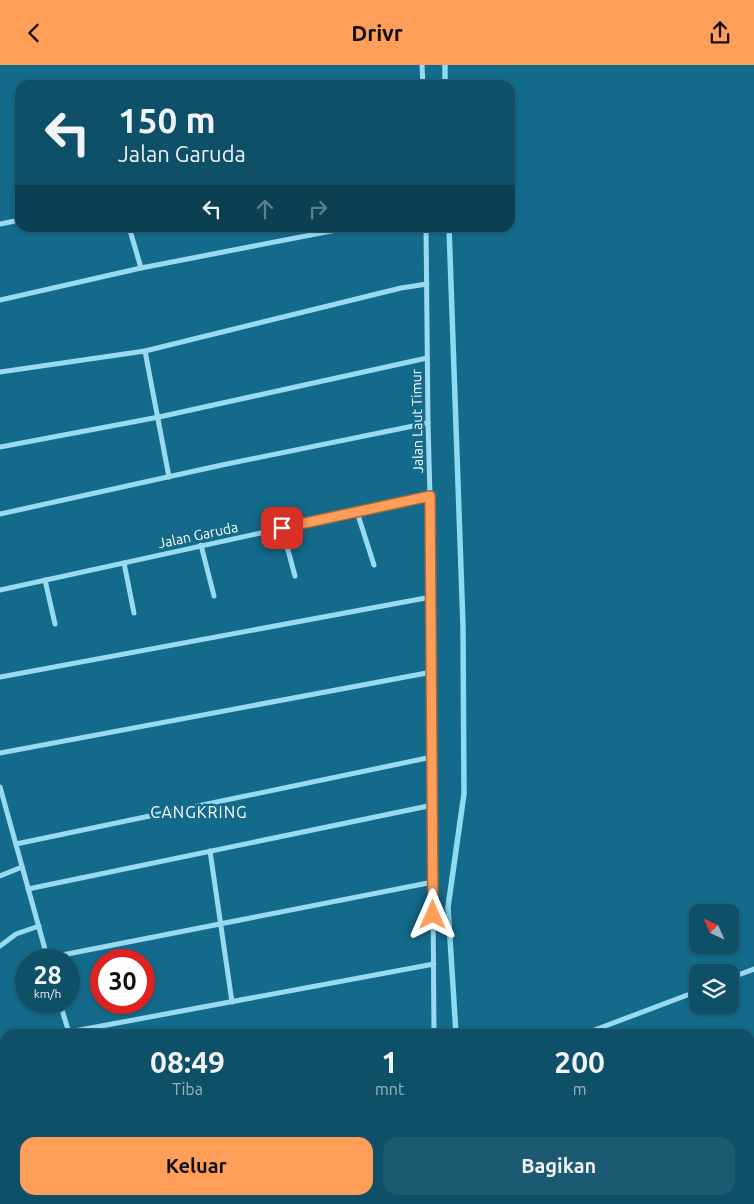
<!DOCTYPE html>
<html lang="id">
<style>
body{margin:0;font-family:Ubuntu,sans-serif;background:#1c5a71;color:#f1f3f6;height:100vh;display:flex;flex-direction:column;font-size:19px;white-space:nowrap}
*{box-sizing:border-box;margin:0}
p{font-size:16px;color:#9bb5c0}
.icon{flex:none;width:28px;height:28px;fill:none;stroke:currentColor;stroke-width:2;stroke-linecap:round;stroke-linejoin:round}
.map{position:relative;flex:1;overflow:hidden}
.sheet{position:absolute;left:0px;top:964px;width:755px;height:176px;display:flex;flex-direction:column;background:#0e5068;border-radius:15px 15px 0 0;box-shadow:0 1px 4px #0004,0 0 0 1px #2e677c}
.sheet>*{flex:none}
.guide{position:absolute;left:15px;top:15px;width:500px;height:152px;border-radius:15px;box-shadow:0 1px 4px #0004,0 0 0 1px #2e677c;background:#0e5068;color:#f1f3f6;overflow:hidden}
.needle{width:32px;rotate:315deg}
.controls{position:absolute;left:689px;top:839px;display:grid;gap:10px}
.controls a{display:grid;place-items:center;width:50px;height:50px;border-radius:10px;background:#0e5068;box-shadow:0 1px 4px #0004,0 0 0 1px #2e677c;font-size:25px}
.speed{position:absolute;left:15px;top:884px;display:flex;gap:10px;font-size:25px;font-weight:700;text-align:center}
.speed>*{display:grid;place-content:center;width:65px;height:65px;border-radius:50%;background:#0e5068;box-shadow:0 1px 4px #0004,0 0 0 1px #2e677c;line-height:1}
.speed small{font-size:12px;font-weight:400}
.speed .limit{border:8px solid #d22;background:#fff;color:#111}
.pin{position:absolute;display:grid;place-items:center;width:42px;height:42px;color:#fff;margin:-21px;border-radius:10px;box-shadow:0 2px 8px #0006}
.me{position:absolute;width:55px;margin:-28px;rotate:0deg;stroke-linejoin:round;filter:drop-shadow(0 0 4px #0008)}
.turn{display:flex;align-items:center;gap:18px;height:105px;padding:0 20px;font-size:22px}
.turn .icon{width:65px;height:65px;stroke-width:2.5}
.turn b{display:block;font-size:35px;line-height:42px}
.lanes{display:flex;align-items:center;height:48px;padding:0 20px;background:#0003;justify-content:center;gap:25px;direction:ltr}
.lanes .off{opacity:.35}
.eta{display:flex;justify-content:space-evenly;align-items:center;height:85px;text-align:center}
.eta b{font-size:30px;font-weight:700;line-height:35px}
.action{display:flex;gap:10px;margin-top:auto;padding:10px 20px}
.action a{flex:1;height:58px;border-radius:15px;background:#ff9e59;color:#111;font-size:20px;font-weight:700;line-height:58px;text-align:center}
.action a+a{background:#1c5a71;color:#f1f3f6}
header{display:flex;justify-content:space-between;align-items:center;height:65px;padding:0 20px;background:#ff9e59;color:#111;font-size:22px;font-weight:700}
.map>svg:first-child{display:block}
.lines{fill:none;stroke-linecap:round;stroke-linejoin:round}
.stream{stroke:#8cdaf3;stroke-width:5.5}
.building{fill:#2186a9}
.minor{stroke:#9adaf0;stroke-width:5}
.route-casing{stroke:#a6673a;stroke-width:12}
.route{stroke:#ff9e59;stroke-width:9}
.labels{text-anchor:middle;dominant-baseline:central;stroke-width:5;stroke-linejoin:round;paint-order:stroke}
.street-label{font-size:14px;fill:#fff;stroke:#136a8a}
.quarter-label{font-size:16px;letter-spacing:1px;fill:#fff;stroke:#136a8a}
</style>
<header><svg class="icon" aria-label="back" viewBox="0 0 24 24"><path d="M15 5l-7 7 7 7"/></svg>Drivr<svg class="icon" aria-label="share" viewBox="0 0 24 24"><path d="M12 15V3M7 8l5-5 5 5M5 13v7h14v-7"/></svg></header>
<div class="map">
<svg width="754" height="1139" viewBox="0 0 754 1139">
<rect width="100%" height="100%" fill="#136a8a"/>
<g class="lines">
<g class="stream">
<path d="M445 0V20"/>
<path d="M449 162 463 561 464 729 448 842 456 969"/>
<path d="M466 1135V1139"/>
</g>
</g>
<g class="building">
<path d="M754 1093V1117L750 1118V1095Z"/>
<path d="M279 1135H295L296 1139H279Z"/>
<path d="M646 1135H669L671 1139H636Z"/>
</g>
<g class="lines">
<g class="minor">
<path d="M422 0 423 20"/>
<path d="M0 159 20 155"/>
<path d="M129 162 141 203"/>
<path d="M426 162 428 358 430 431 434 969"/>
<path d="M0 235 141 203 352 162"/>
<path d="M145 286 169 412"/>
<path d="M0 307 145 286 401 223 427 219"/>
<path d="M0 382 159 352 427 293"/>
<path d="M357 447 374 500"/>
<path d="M0 449 222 400 428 358"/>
<path d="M282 463 295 511"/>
<path d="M201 480 214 531"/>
<path d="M124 498 134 548"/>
<path d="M45 515 55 559"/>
<path d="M0 525 430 431"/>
<path d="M0 612 431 532"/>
<path d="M0 688 432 607"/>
<path d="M0 722 48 895"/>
<path d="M16 779 432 692"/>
<path d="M210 786 232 937"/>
<path d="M0 811 22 802"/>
<path d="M28 824 433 740"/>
<path d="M0 881 16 869 39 861"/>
<path d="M47 893 433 817"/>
<path d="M730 913 754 904"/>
<path d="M60 938 69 968"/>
<path d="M69 967 434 899"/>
<path d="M584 969 698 926"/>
<path d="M750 977 754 976"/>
<path d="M750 1064 754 1062"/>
<path d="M0 1108 5 1106"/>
<path d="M115 1135V1139"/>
<path d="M440 1135V1139"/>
<path d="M494 1135 495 1139"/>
<path d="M381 1139 398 1135"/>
<path d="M544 1139 555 1135"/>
</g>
</g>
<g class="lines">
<defs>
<path id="route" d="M282 463 430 431 433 850"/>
</defs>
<use href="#route" class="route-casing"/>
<use href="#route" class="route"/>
</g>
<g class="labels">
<g class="street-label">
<text transform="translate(417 356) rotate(-91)">Jalan Laut Timur</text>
<text transform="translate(198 470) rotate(-12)">Jalan Garuda</text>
</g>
<g class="quarter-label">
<text x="199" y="747">CANGKRING</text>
</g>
</g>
</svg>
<div class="controls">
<a><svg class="needle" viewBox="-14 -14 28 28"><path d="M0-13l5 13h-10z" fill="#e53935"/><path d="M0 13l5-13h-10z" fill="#9bb5c0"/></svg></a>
<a><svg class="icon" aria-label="layers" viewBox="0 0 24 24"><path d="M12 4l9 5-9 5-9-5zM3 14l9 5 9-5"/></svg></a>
</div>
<div class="speed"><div>28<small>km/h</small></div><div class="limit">30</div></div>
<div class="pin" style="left:282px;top:463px;background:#d93025"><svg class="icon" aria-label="arrive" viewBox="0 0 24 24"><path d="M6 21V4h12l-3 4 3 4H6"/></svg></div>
<svg class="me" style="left:433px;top:850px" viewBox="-20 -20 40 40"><path d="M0-17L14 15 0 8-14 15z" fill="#ff9e59" stroke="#fff" stroke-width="4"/></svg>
<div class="guide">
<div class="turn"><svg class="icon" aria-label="left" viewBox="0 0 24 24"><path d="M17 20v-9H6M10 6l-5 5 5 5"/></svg><div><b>150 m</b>Jalan Garuda</div></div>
<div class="lanes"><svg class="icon" aria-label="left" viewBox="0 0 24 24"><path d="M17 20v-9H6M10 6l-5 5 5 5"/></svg><svg class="icon off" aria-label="ahead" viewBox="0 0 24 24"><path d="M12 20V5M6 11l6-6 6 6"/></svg><svg class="icon off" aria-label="right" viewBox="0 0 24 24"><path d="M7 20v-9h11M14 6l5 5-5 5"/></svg></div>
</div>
<section class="sheet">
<div class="eta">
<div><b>08:49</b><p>Tiba</p></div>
<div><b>1</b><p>mnt</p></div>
<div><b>200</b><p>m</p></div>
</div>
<div class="action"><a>Keluar</a><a>Bagikan</a></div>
</section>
</div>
